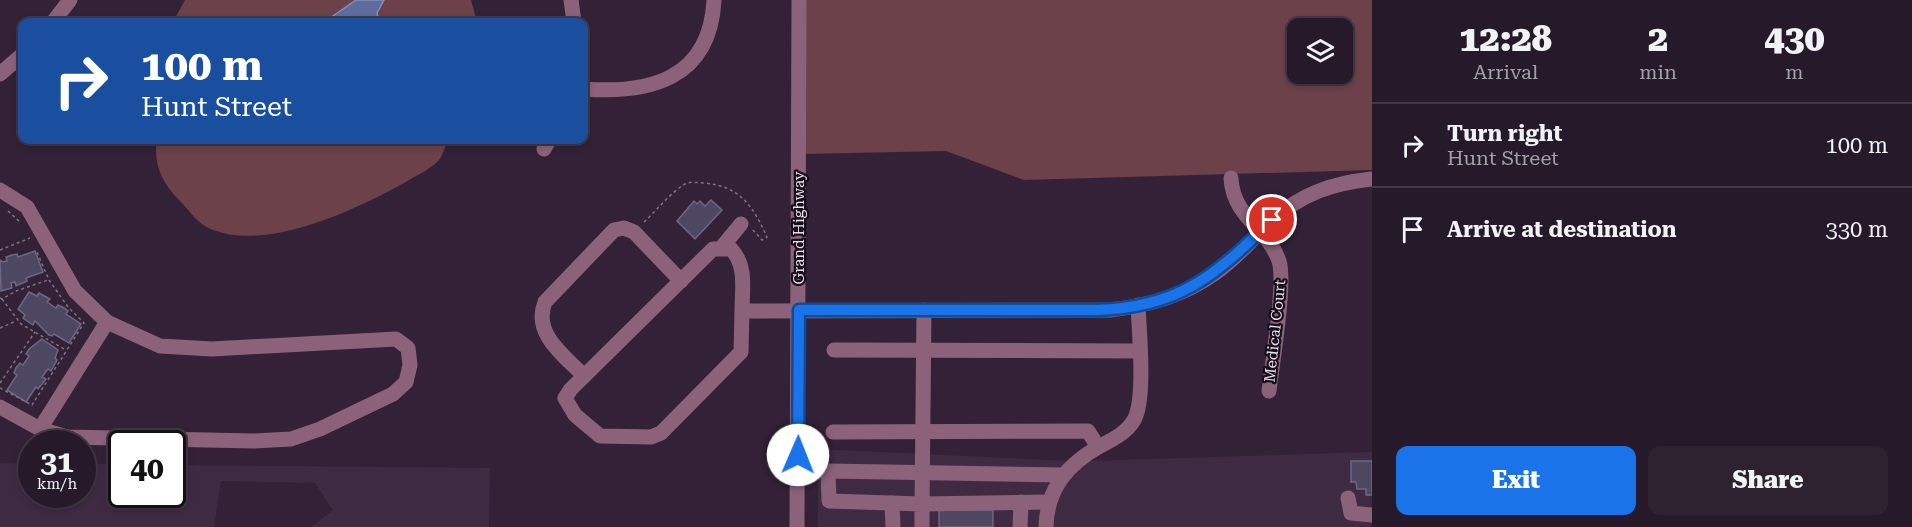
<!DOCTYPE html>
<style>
body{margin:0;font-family:"Roboto Serif",serif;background:#2e2231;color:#f1f3f6;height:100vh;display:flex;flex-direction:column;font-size:22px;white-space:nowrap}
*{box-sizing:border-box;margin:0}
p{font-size:20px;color:#a4a0a8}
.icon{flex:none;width:33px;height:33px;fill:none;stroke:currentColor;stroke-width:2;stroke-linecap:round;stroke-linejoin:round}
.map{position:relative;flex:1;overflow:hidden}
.side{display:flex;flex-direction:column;background:#261929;width:540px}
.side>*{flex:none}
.banner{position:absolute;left:18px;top:18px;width:570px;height:126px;border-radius:12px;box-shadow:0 3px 9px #0003,0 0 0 2px #423846;background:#1a4fa0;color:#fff;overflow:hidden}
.controls{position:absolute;left:1287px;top:18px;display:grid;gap:12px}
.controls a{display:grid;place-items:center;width:66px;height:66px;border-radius:12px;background:#261929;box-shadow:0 3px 9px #0003,0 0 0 2px #423846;font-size:30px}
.speed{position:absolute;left:18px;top:430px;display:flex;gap:12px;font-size:30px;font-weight:700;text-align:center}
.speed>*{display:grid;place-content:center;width:78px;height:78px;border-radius:50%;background:#261929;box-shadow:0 3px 9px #0003,0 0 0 2px #423846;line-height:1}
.speed small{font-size:15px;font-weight:400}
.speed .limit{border:3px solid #111;border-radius:9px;background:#fff;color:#111}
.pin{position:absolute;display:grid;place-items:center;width:51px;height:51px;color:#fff;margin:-26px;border:3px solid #fff;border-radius:50%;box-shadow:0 2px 6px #0007}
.me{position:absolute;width:66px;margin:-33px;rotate:1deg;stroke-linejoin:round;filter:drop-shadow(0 0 4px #0008)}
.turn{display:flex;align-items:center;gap:21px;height:126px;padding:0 24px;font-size:27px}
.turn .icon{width:78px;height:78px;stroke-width:2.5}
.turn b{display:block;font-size:42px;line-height:51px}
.eta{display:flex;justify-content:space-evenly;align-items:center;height:102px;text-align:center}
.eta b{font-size:36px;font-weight:800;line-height:42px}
.action{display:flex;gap:12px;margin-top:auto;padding:12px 24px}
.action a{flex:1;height:69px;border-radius:12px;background:#1a73e8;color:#fff;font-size:24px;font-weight:800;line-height:69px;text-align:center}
.action a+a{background:#2e2231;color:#f1f3f6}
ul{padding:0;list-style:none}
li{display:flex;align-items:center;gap:18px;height:84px;padding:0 24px;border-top:2px solid #423846}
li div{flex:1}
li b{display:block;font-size:22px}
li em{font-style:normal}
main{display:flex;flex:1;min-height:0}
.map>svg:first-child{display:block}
.built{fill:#3f2a44}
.green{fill:#6c414a;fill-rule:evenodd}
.water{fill:#5f6c9f;stroke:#888eb6;stroke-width:1.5}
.building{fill:#4e4762;stroke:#6e6784;stroke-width:1.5}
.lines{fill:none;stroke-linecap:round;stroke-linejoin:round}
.path{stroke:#807184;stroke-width:1.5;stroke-dasharray:3 3;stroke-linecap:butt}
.minor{stroke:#8b627a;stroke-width:15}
.route-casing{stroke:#114b97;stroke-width:15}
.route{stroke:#1a73e8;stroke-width:10}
.labels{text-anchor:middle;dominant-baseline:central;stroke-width:4.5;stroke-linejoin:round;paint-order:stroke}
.street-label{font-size:15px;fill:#e9ddec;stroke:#160e18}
</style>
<main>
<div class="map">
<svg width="1372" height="527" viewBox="0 0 1372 527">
<rect width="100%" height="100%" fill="#332137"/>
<g class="built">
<path d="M818 449 1068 461 1041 527H818Z"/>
<path d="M1372 452V527H1051L1057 496 1085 461Z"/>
<path d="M0 463 31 464 32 495H82L83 464H121L122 495H172L173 465 490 468 489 527H311L333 510 315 483 221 481 214 527H0Z"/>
</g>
<g class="green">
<path d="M185 0H356L330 17 328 22H173Z"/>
<path d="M384 0H471L477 22H379L377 13Z"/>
<path d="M804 0H1372V170L1024 180 946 151 803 154ZM1298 28H1342V74H1298Z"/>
<path d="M157 140H448C445 146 443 155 439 160 430 170 415 176 404 183 355 210 269 251 213 230 197 224 191 212 180 201 162 183 153 164 157 140Z"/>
</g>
<path class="water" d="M356 0H384L377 13 379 22H328L330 18Z"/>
<g class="building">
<path d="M711 200 722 210 695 239 677 221 694 201 697 204 700 201 705 206Z"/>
<path d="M35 251 43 272 26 278 27 281 16 286 15 282 11 283 12 288 1 291 0 260 3 262 7 261 6 257 12 255 17 254 18 257Z"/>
<path d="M29 292 37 296 39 293 50 299 47 302 56 308 58 305 64 308 68 311 66 314 81 324 69 343 54 334 52 336 49 335 35 321 33 325 23 318 25 315 18 309Z"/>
<path d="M42 339 58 350 55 358 57 360 51 371 48 369 42 377 46 379 38 389 36 387 26 402 7 390 17 375 14 373 16 368 20 363 23 365 29 356 26 354 29 349Z"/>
<path d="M1351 461H1372V495H1366V489H1357L1356 482H1351Z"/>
<rect x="939" y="510" width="54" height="17"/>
</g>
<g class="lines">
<g class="path">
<path d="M8 211 20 222"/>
<path d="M644 222C656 211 670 193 685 184 691 181 697 183 704 183 740 186 753 206 767 237L762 240 752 229"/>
<path d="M0 250 30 238"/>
<path d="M0 298 2 299 16 291 48 280"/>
<path d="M2 299 21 324 66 350"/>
<path d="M0 328 16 321"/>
<path d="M0 383 35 332"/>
<path d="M0 388 32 405 84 323 68 307 49 280 37 252"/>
</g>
<g class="minor">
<path d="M571 0 574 22"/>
<path d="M53 22 70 0"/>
<path d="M0 74 22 55"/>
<path d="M584 89C650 94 710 79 714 0"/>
<path d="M544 149 549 140"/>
<path d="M1231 178C1233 218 1268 228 1279 261 1286 282 1272 364 1269 391"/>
<path d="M0 190 27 207 75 291 107 322 160 346 212 349 396 339 408 348 410 365 406 382 393 394 320 429 291 439 254 441 67 437 40 429 0 407"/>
<path d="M722 247 741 224"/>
<path d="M924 310 922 504 1049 502"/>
<path d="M742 311 741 352 661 433 651 437 600 436 575 415 565 398 571 389 713 249H731C747 265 742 289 742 311L1110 310C1147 306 1183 296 1214 274 1236 259 1252 239 1272 221 1300 194 1333 183 1372 179"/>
<path d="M834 350 1139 351"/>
<path d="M584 376C565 356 532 334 545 302L614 230 624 228 634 232 681 281"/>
<path d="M40 429 107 322"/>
<path d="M833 432 1088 431 1098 447"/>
<path d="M1348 498 1351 513 1372 515"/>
<path d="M892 503 893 527"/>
<path d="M797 527 799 0"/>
<path d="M922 527V504L829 501 828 471 1063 475"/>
<path d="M1020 527 1021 502"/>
<path d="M1046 527C1047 487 1069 463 1102 445 1114 439 1127 432 1134 420 1146 399 1139 331 1138 305"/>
</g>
</g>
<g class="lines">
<defs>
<path id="route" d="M798 455 799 310H1096C1179 308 1216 275 1272 220"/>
</defs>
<use href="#route" class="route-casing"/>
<use href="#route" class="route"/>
</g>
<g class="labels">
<g class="street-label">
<text transform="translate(799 228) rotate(-90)">Grand Highway</text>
<text transform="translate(1275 331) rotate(-84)">Medical Court</text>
</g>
</g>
</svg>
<div class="controls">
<a><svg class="icon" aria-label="layers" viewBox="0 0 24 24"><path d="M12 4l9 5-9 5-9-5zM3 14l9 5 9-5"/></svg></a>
</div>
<div class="speed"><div>31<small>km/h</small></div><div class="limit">40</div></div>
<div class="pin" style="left:1272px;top:220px;background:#d93025"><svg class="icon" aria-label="arrive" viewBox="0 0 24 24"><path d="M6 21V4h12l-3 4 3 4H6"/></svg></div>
<svg class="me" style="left:798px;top:455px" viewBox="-20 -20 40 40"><circle r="19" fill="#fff"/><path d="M0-13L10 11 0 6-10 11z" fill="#1a73e8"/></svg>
<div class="banner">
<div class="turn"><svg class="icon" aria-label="right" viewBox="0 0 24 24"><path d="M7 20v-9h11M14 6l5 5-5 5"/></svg><div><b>100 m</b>Hunt Street</div></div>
</div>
</div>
<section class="side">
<div class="eta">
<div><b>12:28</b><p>Arrival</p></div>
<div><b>2</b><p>min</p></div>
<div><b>430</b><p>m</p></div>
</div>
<ul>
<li><svg class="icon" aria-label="right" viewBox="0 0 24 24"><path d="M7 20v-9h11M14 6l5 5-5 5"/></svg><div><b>Turn right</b><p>Hunt Street</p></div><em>100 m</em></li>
<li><svg class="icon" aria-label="arrive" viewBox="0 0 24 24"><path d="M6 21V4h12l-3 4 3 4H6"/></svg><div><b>Arrive at destination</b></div><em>330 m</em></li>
</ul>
<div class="action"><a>Exit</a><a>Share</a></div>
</section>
</main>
